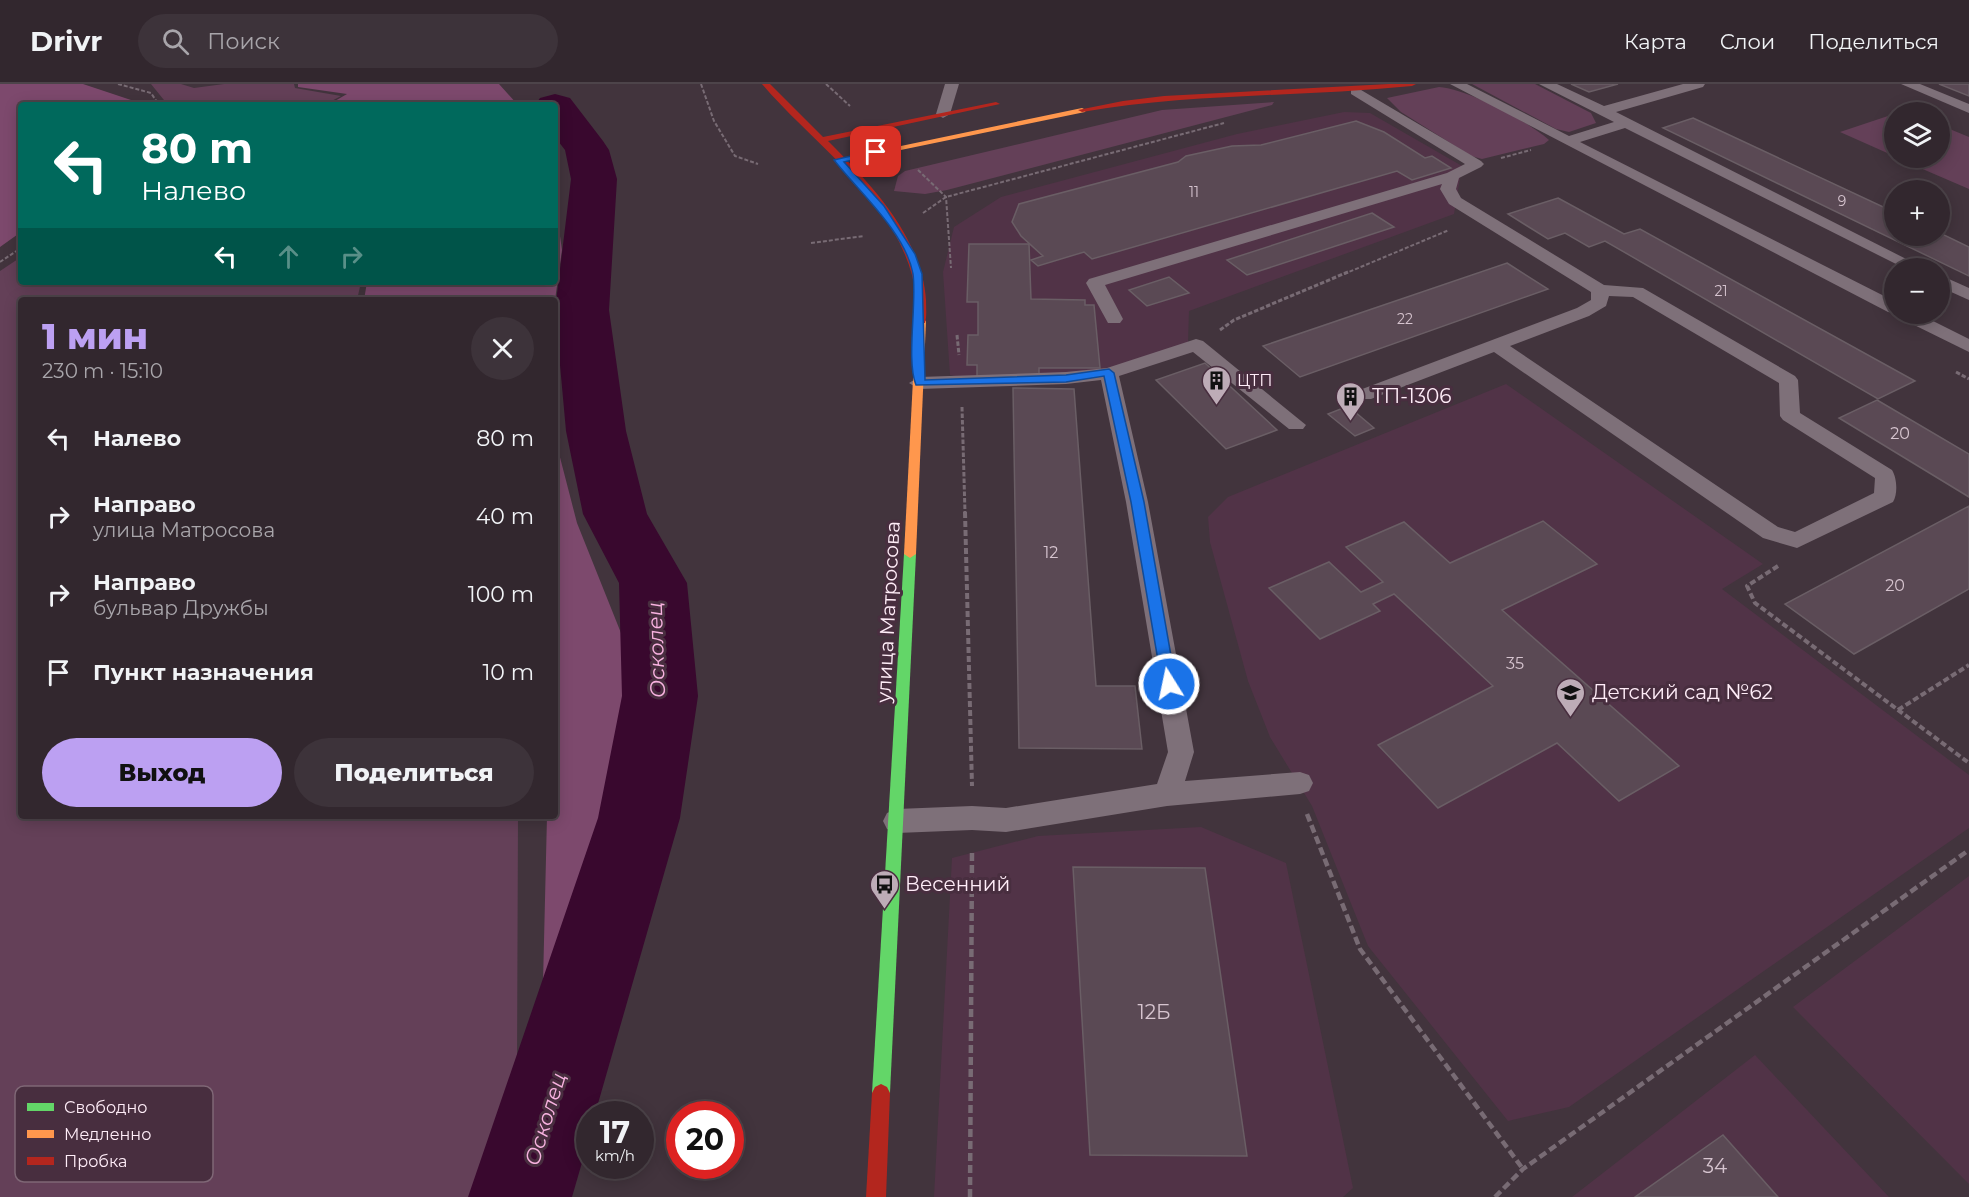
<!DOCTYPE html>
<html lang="ru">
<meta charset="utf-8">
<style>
body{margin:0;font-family:Montserrat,sans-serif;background:#3d333a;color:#f1f3f6;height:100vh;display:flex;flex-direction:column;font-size:22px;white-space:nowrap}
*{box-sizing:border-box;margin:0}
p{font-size:20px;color:#a8a5aa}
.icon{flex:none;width:33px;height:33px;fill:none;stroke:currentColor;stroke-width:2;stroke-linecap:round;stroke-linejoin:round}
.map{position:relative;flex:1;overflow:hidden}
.details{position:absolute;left:18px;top:213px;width:540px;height:522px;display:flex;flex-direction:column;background:#32272e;border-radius:6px;box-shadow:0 3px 15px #0003,0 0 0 2px #4d444a}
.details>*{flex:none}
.banner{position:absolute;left:18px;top:18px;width:540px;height:183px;border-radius:6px;box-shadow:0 3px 15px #0003,0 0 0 2px #4d444a;background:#00695c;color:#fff;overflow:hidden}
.controls{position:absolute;left:1884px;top:18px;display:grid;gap:12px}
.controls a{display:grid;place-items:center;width:66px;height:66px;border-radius:50%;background:#32272e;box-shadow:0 3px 15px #0003,0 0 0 2px #4d444a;font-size:30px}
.speed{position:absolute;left:576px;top:1017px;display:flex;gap:12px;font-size:30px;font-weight:700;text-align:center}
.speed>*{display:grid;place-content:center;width:78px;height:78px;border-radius:50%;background:#32272e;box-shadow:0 3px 15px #0003,0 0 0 2px #4d444a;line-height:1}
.speed small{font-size:15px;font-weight:400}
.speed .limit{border:9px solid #d22;background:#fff;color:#111}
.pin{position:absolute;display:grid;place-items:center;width:51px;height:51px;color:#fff;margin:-26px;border-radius:12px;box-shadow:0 3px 9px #0006}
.me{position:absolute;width:66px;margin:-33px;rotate:350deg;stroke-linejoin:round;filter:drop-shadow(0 0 4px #0008)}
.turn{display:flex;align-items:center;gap:21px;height:126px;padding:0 24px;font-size:27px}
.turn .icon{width:78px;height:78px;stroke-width:2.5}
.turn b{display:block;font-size:42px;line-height:51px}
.lanes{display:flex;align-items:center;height:57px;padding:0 24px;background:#0003;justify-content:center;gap:30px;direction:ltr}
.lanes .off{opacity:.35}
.round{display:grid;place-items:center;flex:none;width:63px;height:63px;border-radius:32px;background:#3d333a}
.overview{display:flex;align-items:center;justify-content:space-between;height:102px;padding:0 24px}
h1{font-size:36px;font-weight:800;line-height:45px;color:#bca0f2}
.cta{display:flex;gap:12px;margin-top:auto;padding:12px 24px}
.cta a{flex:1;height:69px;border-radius:36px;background:#bca0f2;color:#111;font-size:24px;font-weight:800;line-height:69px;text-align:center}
.cta a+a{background:#3d333a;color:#f1f3f6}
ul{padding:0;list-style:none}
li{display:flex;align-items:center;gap:18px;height:78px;padding:0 24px}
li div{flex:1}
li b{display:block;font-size:22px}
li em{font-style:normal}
header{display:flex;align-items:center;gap:36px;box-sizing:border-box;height:84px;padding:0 30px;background:#32272e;border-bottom:2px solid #4d444a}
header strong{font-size:28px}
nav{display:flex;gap:33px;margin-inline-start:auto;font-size:21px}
.search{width:420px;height:54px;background:#3d333a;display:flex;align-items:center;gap:15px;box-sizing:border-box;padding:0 21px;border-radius:33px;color:#a8a5aa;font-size:22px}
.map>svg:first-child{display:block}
.built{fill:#513347}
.green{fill:#644058}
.forest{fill:#7d496d}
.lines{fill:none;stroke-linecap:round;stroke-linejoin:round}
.river{fill:#39082e;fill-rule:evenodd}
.building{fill:#5a4954;stroke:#6a5e65;stroke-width:1.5}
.path-far3{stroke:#786b74;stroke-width:2;stroke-dasharray:4 2;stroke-linecap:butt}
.path-far2{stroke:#786b74;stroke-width:3;stroke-dasharray:4.5 2;stroke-linecap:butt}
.path-far1{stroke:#786b74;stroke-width:4;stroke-dasharray:6 3;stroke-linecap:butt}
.path{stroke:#786b74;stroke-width:4.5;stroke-dasharray:8 4;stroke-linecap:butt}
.lane{fill:#7e7079;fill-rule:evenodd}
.fast{fill:#63d668;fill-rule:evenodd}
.slow{fill:#ff974d;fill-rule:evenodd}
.jam{fill:#b3261e;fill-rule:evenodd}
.route{fill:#1a73e8;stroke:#114b97;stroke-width:1.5}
.labels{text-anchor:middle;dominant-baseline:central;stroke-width:6;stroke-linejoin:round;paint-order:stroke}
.far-number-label{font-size:14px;fill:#d6c4cf}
.far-poi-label{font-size:16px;fill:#ffedf8;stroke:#482e3f;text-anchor:start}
.number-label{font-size:16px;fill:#d6c4cf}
.poi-label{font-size:20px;fill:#ffedf8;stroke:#482e3f;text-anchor:start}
.street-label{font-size:20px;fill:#ffedf8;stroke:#482e3f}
.near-number-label{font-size:20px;fill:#d6c4cf}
.water-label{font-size:21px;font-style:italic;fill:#f8b2e0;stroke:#482e3f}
.key{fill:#482e3f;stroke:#7f6776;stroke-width:1.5}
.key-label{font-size:16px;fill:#ffedf8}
</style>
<header>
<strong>Drivr</strong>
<div class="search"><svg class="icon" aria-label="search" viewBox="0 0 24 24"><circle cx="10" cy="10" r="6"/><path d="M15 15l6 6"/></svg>Поиск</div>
<nav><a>Карта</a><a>Слои</a><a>Поделиться</a></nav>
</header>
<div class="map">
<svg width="1969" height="1113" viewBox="0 0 1969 1113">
<rect width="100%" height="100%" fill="#42343d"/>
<g class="built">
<path d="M1344 28 1370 29 1462 82 1454 130 1189 227 1188 258 1126 290 990 300 950 291 943 188 954 143 1001 113 1237 50Z"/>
<path d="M1506 300 1763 480 1722 505 1969 691V744L1569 1023 1508 1037 1368 862 1312 722 1270 653 1248 597 1210 458 1208 433 1228 413Z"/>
<path d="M1201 743 1286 779 1353 1104 1343 1113H934L952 774 1038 752Z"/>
<path d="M1969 792V1100L1793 923Z"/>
<path d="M1755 971 1889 1113H1572Z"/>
</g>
<g class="green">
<path d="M151 0H181L194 4 224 0H294L295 4 341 12 324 21H168Z"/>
<path d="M1472 0H1535L1591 29 1596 39 1569 48 1556 45Z"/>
<path d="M1439 3C1468 5 1527 37 1549 56L1544 60 1482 75 1471 72 1401 28 1387 14Z"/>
<path d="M1274 18 1272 21 947 106 925 110 894 107 898 92 905 87 1162 26Z"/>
<path d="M1894 30V72L1840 48Z"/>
<path d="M1940 41 1969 53V105L1897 74H1940Z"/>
<path d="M21 173V198H361L357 216H21V732H518L517 982 474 1113H0V187Z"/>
</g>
<g class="forest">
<path d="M0 0H83L134 17 137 21H21V148L0 163Z"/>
<path d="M298 0H499L518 21H328L347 10 298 3Z"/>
<path d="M555 117 562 166 555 216H364L367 198H555Z"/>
<path d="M555 354 577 439 631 574 600 732 542 941 547 732H555Z"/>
</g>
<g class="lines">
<path class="river" d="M555 10 570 14 603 57 609 66 617 95 609 226 626 347 647 430 687 499 698 612 680 734 595 1030H590V1051L572 1113H468L598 734 622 612 619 499 583 430 566 347 555 226 571 95 565 66 555 53V21H535L540 14Z"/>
</g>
<g class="building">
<path d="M1571 0H1618L1589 8Z"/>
<path d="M1939 0H1969V12Z"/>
<path d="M1693 34 1894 128V152L1940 149 1969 163V192L1663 44Z"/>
<path d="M1356 37 1384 48 1425 74 1432 72 1451 84 1412 96 1397 87 1092 175 1084 168 1038 182 1031 176 1043 172 1021 152 1012 138 1019 120 1178 78 1186 72 1232 62 1261 61Z"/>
<path d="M1558 114 1624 150 1640 145 1915 297 1878 315 1605 157 1589 163 1565 149 1548 155 1508 130Z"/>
<path d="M1372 129 1394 143 1247 191 1227 176Z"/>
<path d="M969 160H1029L1031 215 1085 216V221H1094L1100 284H1039V294H977V281H967L968 251H978V218H967Z"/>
<path d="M1507 179 1548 205 1300 293 1263 262Z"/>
<path d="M1169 193 1189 209 1147 222 1129 206Z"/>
<path d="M1205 279 1277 346 1226 365 1156 296Z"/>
<path d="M1013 304 1074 305 1096 602H1135L1142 665 1019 664Z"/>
<path d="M1877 316 1969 370V413L1839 334Z"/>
<path d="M1348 322 1374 344 1355 352 1328 330Z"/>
<path d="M1969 422V505L1854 570 1785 520Z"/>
<path d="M1543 437 1597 480 1502 526 1679 682 1619 717 1557 659 1438 724 1378 661 1493 602 1394 510 1373 520 1380 527 1320 555 1269 504 1329 478 1361 508 1383 498 1346 463 1404 438 1450 479Z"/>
<path d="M1073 783 1205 784 1247 1072 1090 1071Z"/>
<path d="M1723 1051 1778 1113H1635Z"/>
</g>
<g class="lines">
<g class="path-far3">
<path d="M118 0 151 9 159 21"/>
<path d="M701 0 714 37 735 72 758 80"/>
<path d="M826 0 850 22"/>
<path d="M1501 74 1531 66"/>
<path d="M918 86 946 113 951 184"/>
<path d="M923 129 946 113 1224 39"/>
<path d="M811 159 864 152"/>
<path d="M0 178 21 164"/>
<path d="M1344 190 1449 146"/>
</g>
<g class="path-far2">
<path d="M1220 246 1234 236 1348 188"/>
<path d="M957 251 959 271"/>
<path d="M1956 288 1969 295"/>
<path d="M962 323 965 429"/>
</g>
<g class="path-far1">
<path d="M965 428 972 702"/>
<path d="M1778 482 1747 502 1755 519 1969 679"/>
<path d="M1898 626 1969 581"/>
</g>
<g class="path">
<path d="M1307 730 1360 865 1523 1085"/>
<path d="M970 1113 972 767"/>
<path d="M1495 1113 1523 1085 1969 766"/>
</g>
<g class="lane">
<path d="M945 0H959L950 30 943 34 936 30Z"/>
<path d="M1450 0H1467L1569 52 1614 38 1539 0H1557L1604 22 1683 0H1705L1703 3 1616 28 1924 184H1904L1625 44 1580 58 1894 217V229L1888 228Z"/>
<path d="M1901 0H1920L1969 20V29Z"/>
<path d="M1356 3 1481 77 1484 80 1481 83 1459 94 1456 105 1461 114 1604 201 1643 204 1795 292 1798 296 1800 329 1892 386C1897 394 1898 410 1893 418L1797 464 1763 454 1494 268 1371 315H1357L1354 311 1357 307 1577 224 1591 216V208L1449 120 1440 105 1442 100 1105 201 1123 235 1120 239H1108L1086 199 1089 195 1447 89 1465 80 1351 10V4ZM1609 212 1633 213 1779 299 1780 332 1783 336 1875 394 1874 409 1795 448 1778 443 1510 262 1589 232 1606 222Z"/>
<path d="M1940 191 1969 204V216L1940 203Z"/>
<path d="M1897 230H1919L1969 255V268L1900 234Z"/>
<path d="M1196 255 1203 257 1306 341 1303 345H1289L1193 268 1119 292 1148 418 1194 668 1185 697 1300 688 1309 691 1313 699 1309 707 1300 710 1167 722 1006 748 972 746 897 749 887 745 883 737 887 729 897 725 972 722 1006 724 1157 700 1168 668 1126 418 1101 296 1066 300 919 305 909 299 919 293 1066 288 1107 284Z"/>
</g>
<path class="fast" d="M910 466 916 470 890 1009 887 1015 881 1018 875 1015 872 1009 904 470Z"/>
<g class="slow">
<path d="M1082 24 1086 26 1085 28 838 79 834 76Z"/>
<path d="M921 234 926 237 916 470 910 474 904 470 916 237Z"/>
</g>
<g class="jam">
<path d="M762 0H770L823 53 996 18 1000 20 828 57C870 99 922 153 926 216 926 224 927 232 925 239H917L916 237C916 222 916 206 912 191 889 109 814 61 762 0Z"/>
<path d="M1389 0H1416L1412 2C1302 13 1191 9 1082 28L1078 26 1123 17 1164 12Z"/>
<path d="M881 1000 887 1003 890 1009 886 1113H866L872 1009 875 1003Z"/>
</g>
</g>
<path class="route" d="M876 66 879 70 844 78 884 122 915 170 922 190 925 296 1066 291 1109 285 1114 289 1144 418 1176 600 1174 604 1169 606 1162 600 1131 418 1104 292 1066 298 916 301C906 277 917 219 913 190 906 149 858 107 834 76Z"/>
<defs>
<symbol id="building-pin" viewBox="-11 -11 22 30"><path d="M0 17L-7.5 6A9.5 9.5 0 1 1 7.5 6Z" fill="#bdacb7" stroke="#482e3f"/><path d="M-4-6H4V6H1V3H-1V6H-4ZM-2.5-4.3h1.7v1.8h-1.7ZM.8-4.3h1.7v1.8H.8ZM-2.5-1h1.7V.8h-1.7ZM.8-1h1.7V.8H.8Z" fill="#111"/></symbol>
<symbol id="school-pin" viewBox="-11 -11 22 30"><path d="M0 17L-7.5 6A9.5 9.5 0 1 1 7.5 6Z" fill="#bdacb7" stroke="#482e3f"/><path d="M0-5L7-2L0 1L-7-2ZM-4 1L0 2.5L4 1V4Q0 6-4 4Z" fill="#111"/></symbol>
<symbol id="bus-pin" viewBox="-11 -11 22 30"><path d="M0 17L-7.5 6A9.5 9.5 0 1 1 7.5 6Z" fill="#bdacb7" stroke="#482e3f"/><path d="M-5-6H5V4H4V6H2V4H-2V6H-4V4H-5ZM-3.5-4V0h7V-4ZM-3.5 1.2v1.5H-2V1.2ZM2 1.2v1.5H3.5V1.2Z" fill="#111"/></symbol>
</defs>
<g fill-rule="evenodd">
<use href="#building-pin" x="1200" y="280" width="33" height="45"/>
<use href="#building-pin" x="1334" y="296" width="33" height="45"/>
<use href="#school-pin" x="1554" y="592" width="33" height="45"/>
<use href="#bus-pin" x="868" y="784" width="33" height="45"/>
</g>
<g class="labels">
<g class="far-number-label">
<text x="1194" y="108">11</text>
<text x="1842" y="117">9</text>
<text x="1721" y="207">21</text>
<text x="1405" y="235">22</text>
</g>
<g class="far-poi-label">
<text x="1237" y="296">ЦТП</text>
</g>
<g class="number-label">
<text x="1900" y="349">20</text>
<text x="1051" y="468">12</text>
<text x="1895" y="501">20</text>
<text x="1515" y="579">35</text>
</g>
<g class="poi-label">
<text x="1372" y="312">ТП-1306</text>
<text x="1592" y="608">Детский сад №62</text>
<text x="905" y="800">Весенний</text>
</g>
<g class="street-label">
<text transform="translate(888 528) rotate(-87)">улица Матросова</text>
</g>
<g class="near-number-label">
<text x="1154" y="928">12Б</text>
<text x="1715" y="1082">34</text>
</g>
<g class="water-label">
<text transform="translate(656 566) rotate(-92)">Осколец</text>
<text transform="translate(545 1035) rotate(-73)">Осколец</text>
</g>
</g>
<rect x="15" y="1002" width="198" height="96" rx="9" class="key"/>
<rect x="27" y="1019" width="27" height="8" fill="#63d668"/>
<rect x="27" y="1046" width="27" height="8" fill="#ff974d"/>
<rect x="27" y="1073" width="27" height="8" fill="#b3261e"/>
<g class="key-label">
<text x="64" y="1029">Свободно</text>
<text x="64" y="1056">Медленно</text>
<text x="64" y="1083">Пробка</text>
</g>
</svg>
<div class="controls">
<a><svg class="icon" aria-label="layers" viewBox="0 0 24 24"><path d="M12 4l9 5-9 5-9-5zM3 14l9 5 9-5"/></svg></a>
<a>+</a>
<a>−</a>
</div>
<div class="speed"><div>17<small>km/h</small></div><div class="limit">20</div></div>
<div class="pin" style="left:876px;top:68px;background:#d93025"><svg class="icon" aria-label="arrive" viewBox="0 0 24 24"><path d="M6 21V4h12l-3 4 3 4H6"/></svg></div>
<svg class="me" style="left:1169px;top:600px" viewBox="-20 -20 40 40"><circle r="17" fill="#1a73e8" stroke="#fff" stroke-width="3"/><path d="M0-11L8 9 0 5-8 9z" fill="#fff"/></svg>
<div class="banner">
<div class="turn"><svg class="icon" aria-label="left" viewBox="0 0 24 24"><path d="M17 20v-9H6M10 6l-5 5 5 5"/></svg><div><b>80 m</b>Налево</div></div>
<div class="lanes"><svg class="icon" aria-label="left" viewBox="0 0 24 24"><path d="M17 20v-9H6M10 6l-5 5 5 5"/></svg><svg class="icon off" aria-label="ahead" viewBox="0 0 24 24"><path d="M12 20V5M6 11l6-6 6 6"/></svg><svg class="icon off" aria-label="right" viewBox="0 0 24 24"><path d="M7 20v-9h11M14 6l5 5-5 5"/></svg></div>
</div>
<section class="details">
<div class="overview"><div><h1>1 мин</h1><p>230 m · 15:10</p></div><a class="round"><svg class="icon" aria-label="close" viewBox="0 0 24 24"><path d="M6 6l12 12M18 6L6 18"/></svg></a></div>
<ul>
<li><svg class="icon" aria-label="left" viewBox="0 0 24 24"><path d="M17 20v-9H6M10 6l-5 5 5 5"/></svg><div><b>Налево</b></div><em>80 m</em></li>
<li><svg class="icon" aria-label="right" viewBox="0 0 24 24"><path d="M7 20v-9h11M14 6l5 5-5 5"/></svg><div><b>Направо</b><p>улица Матросова</p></div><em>40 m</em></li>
<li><svg class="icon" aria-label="right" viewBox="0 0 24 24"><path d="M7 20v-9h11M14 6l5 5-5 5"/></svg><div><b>Направо</b><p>бульвар Дружбы</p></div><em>100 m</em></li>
<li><svg class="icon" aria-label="arrive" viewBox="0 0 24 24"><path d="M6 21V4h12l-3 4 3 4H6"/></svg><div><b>Пункт назначения</b></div><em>10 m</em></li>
</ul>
<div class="cta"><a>Выход</a><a>Поделиться</a></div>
</section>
</div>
